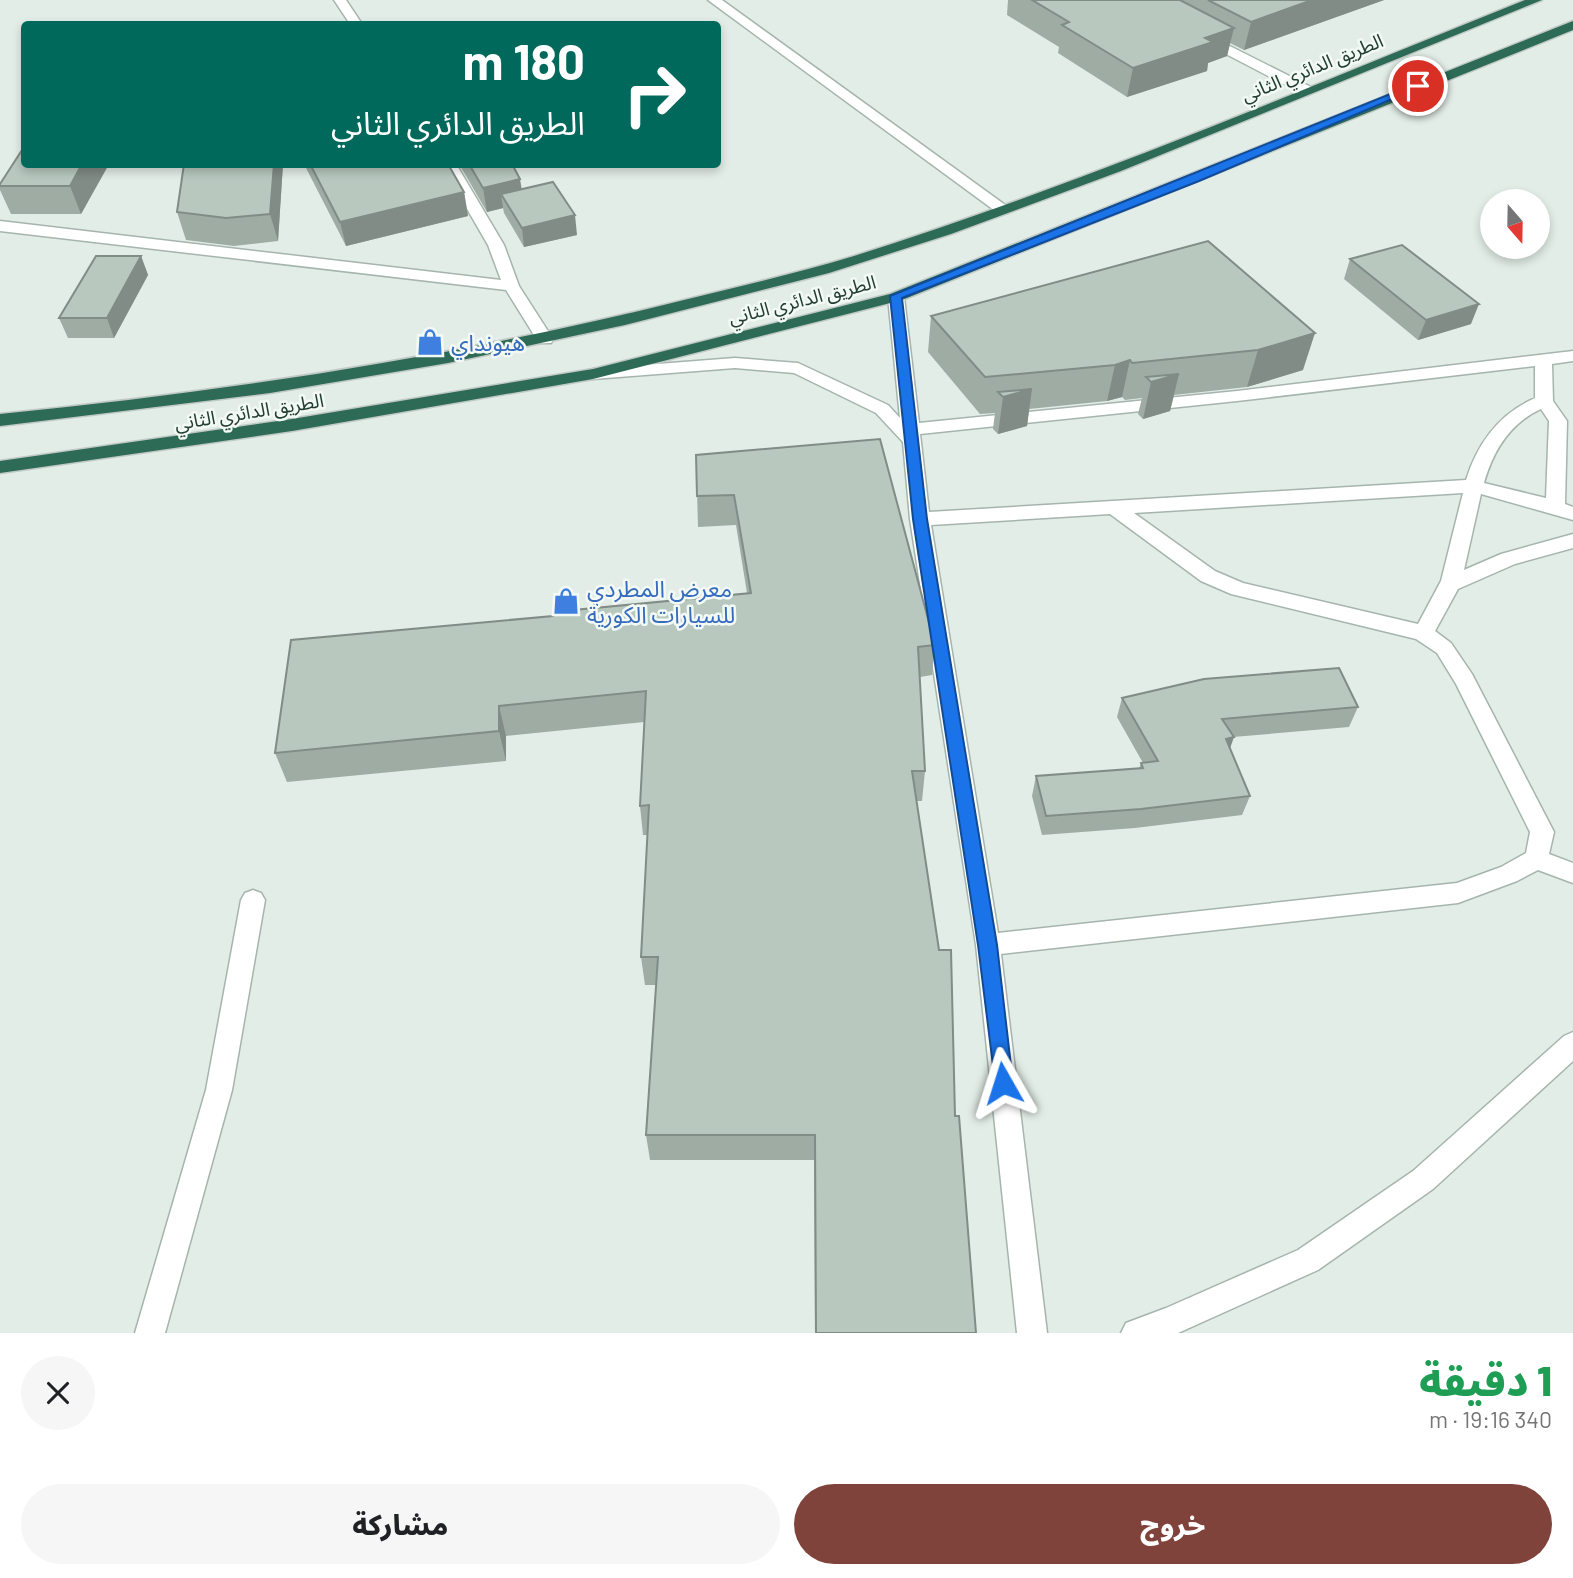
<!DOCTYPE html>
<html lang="ar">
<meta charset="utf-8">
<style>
body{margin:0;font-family:Barlow,"Noto Sans Arabic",sans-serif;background:#f6f6f6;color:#202124;direction:rtl;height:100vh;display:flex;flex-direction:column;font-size:26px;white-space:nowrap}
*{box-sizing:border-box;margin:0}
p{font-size:23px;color:#757577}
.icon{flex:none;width:38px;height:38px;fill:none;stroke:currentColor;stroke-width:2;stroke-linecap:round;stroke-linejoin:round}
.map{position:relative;height:1333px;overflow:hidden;direction:ltr}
.details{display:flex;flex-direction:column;background:#fff;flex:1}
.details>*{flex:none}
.guide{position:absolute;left:21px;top:21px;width:700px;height:147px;border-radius:7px;box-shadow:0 4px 10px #0003;direction:rtl;background:#00695c;color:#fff;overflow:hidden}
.needle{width:46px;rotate:160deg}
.buttons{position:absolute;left:1480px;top:189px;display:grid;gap:14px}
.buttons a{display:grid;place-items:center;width:70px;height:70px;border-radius:50%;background:#fff;box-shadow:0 4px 10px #0003;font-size:35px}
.pin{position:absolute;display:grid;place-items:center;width:60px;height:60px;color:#fff;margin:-30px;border:4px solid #fff;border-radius:50%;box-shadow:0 2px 7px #0007}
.me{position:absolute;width:77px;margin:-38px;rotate:354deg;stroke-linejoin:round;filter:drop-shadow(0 0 5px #0008)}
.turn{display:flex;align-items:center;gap:24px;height:147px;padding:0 21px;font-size:32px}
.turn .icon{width:91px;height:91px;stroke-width:2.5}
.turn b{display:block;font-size:49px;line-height:60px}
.round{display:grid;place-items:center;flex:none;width:74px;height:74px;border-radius:37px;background:#f6f6f6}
.head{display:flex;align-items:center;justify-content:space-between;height:119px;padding:0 21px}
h1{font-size:42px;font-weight:800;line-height:52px;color:#1e9e55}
.primary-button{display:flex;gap:14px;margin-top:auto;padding:14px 21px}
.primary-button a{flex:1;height:80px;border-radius:42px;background:#80433b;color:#fff;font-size:28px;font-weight:800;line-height:80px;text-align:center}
.primary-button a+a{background:#f6f6f6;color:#202124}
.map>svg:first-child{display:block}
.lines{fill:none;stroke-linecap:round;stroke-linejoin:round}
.street-casing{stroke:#a5b5ad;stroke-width:3}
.highway-casing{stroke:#c1c9c6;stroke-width:3}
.street{fill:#fff;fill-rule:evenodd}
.highway{fill:#2d6b57;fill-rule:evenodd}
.wall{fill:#9eaca4}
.shaded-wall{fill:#818c86}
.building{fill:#b8c8bf;stroke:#818c86;stroke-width:2}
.route{fill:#1a73e8;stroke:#114b97;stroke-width:2}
.labels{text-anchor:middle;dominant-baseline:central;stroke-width:5;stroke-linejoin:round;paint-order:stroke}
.far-street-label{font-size:19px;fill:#223e33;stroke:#f3f9f5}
.shop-label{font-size:23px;fill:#366cbe;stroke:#f3f9f5;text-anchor:start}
</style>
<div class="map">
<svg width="1573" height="1333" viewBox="0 0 1573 1333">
<rect width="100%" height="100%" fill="#e2ede7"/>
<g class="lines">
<defs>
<g id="street">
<path d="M334 0H346L362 24H350Z"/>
<path d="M708 0H722L1008 207 1011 210 1008 213H998Z"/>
<path d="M1204 33 1313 88 1315 91 1308 95 1303 94 1199 40V34Z"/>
<path d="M441 164H456L504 245 519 286 553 339 551 343H539L506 290 0 231V221L501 280 488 245Z"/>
<path d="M896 292 904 297 919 423 1237 391 1573 351V361L1552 364 1553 401 1567 421 1565 504 1573 507V520L1481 494 1464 570 1501 554 1573 534V548L1515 564 1458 589 1435 631 1451 643 1472 674 1554 832 1549 854 1573 863V883L1538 870 1517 881 1458 903 1001 954 1047 1333H1017L976 945 910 519 903 442 876 413 794 373 735 368 593 379 584 374 593 369 735 358 798 363 888 405 900 418 888 297ZM1535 366V398C1499 414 1478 442 1466 480L929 512 920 434 1237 401ZM1541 409 1549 421 1546 498 1484 483C1493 451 1510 423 1541 409ZM1463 493 1441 581 1418 624 1243 583 1215 571 1134 513ZM1110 514 1201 581 1231 594 1416 639 1437 653 1456 684 1530 832 1526 853 1501 867 1457 883 998 933 931 525Z"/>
<path d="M253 890 261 893 265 900 232 1090 165 1333H135L206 1090 241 900 245 893Z"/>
<path d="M1573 1032V1061L1433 1189 1318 1270 1178 1333H1121L1126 1323 1166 1308 1298 1250 1413 1171 1564 1036Z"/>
</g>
<g id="highway">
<path d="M1525 0H1542L1121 171 951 234 829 273 625 325 448 363 270 393 0 426V414C231 391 459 356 684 300 741 286 798 273 854 256 1082 184 1303 89 1525 0Z"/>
<path d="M1573 21V30L902 300 593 379 292 431 0 473V461L292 419 593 369 890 294Z"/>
</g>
</defs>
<use href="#street" class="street-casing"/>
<use href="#highway" class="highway-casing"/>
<use href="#street" class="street"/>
<use href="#highway" class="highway"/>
</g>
<g class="wall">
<path d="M1008 0H1384L1244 50 1230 43 1227 56 1208 63 1207 71 1127 97 1058 53 1059 47 1007 15Z"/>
<path d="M24 164H109L81 214H11L0 190V184Z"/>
<path d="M184 164H283L278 241 234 246 186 240 177 212Z"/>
<path d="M304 164H448L464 192 468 216 346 246Z"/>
<path d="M459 164H512L522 190 577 235 524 247 504 213 503 208 487 212Z"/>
<path d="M1208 241 1303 370 1247 387 1174 395 1170 411 1143 419 1138 414 1142 398 1125 400 1122 397 1107 401 1029 409 1027 426 998 434 993 429 995 413 980 414 928 352 931 316Z"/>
<path d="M141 256 148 275 114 338H68L59 318Z"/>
<path d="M1350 259 1471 324 1418 340 1344 279Z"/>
<path d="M696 455 935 645 932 675 920 677 925 771 922 801H916L955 1116 976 1333H815L814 1160H650L646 1135 656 985H645L641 957 648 835H643L640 806 644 722 506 736V761L287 782 275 753 553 616 747 593 736 525 698 527Z"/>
<path d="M1122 698 1358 707 1349 727 1233 737 1230 748 1250 796 1242 815 1135 828 1042 835 1032 796 1036 776 1139 769 1141 763H1143L1117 717Z"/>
</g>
<g class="shaded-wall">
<path d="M1312 0H1384L1244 50 1251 22Z"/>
<path d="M1234 28 1227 56 1208 63 1207 71 1127 97 1133 68 1205 38Z"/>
<path d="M82 164H109L81 214 70 186Z"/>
<path d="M274 164H283L278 241 270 214Z"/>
<path d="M520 179 524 203 501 194 503 208 487 212 483 188Z"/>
<path d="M464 192 468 216 346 246 340 222Z"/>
<path d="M575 215 577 235 524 247 522 228Z"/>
<path d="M141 256 148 275 114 338 107 318Z"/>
<path d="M1479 304 1471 324 1418 340 1426 320Z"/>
<path d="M1315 333 1303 370 1247 387 1258 350Z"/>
<path d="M1130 360 1122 397 1107 401 1115 365Z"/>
<path d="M1179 374 1170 411 1143 419 1151 382Z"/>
<path d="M1032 389 1027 426 998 434 1003 397Z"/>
<path d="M499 706 506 736V761L499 731Z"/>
<path d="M1234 737 1227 757 1226 739Z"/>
</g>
<g class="building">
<path d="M1032 0H1180L1234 28 1205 38 1213 42 1133 68 1062 25 1069 22Z"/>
<path d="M1208 0H1312L1251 22Z"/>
<path d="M24 147V164H82L70 186H0V184Z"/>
<path d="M184 164H274L270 214 226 218 177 212Z"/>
<path d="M310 164H448L464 192 340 222Z"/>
<path d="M469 164H512L520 179 483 188Z"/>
<path d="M553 182 575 215 522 228 501 194Z"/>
<path d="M1208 241 1315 333 1258 350 1132 363 1130 360 1115 365 985 377 931 316Z"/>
<path d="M1402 245 1479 304 1426 320 1350 259Z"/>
<path d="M96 256H141L107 318H59Z"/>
<path d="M1179 374 1151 382 1146 377Z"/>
<path d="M1032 389 1003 397 998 392Z"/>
<path d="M880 439 935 645 918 647 925 771H912L939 950H951L955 1116H959L976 1333H816L815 1135H646L658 957H641L649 805 640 806 646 691 499 706V731L275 753 291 640 553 616V612L751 593 734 495 697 496 696 455Z"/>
<path d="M1339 668 1358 707 1222 719 1234 737 1226 739 1250 796 1141 809 1046 816 1036 776 1143 768 1141 763 1158 761 1122 698 1204 679Z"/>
</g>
<path class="route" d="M1415 84 1423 86 1199 181 902 298 927 519 997 945 1013 1083 1010 1090 1003 1093 996 1090 978 945 913 519 890 296Z"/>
<defs>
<symbol id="shop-bare" viewBox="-9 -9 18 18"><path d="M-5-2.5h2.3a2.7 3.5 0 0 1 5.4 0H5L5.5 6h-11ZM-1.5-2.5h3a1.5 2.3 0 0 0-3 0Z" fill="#3f7fe0" stroke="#f3f9f5" stroke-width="2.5" paint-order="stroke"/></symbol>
</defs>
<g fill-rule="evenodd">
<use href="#shop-bare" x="411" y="323" width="38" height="38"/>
<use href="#shop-bare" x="547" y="582" width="38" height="38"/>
</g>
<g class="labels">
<g class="far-street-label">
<text transform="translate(1312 67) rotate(-22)">الطريق الدائري الثاني</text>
<text transform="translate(802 299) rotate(-14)">الطريق الدائري الثاني</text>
<text transform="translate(249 411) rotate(-9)">الطريق الدائري الثاني</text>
</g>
<g class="shop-label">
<text x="451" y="342">هيونداي</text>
<text x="587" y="588">معرض المطردي<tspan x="587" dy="26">للسيارات الكورية</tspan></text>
</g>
</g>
</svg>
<div class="buttons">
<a><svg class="needle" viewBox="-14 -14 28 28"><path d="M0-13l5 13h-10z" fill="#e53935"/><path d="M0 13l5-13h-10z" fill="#757577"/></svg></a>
</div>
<div class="pin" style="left:1418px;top:86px;background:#d93025"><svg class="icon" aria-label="arrive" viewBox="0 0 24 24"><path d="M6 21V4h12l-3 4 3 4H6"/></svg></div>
<svg class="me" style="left:1003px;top:1083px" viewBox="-20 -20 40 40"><path d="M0-17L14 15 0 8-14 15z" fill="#1a73e8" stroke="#fff" stroke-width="4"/></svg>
<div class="guide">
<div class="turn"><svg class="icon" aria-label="right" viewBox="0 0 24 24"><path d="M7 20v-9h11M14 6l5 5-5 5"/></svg><div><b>180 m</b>الطريق الدائري الثاني</div></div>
</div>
</div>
<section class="details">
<div class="head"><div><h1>1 دقيقة</h1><p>340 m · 19:16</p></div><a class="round"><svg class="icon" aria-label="close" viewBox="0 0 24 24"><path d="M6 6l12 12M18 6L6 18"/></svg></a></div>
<div class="primary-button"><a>خروج</a><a>مشاركة</a></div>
</section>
